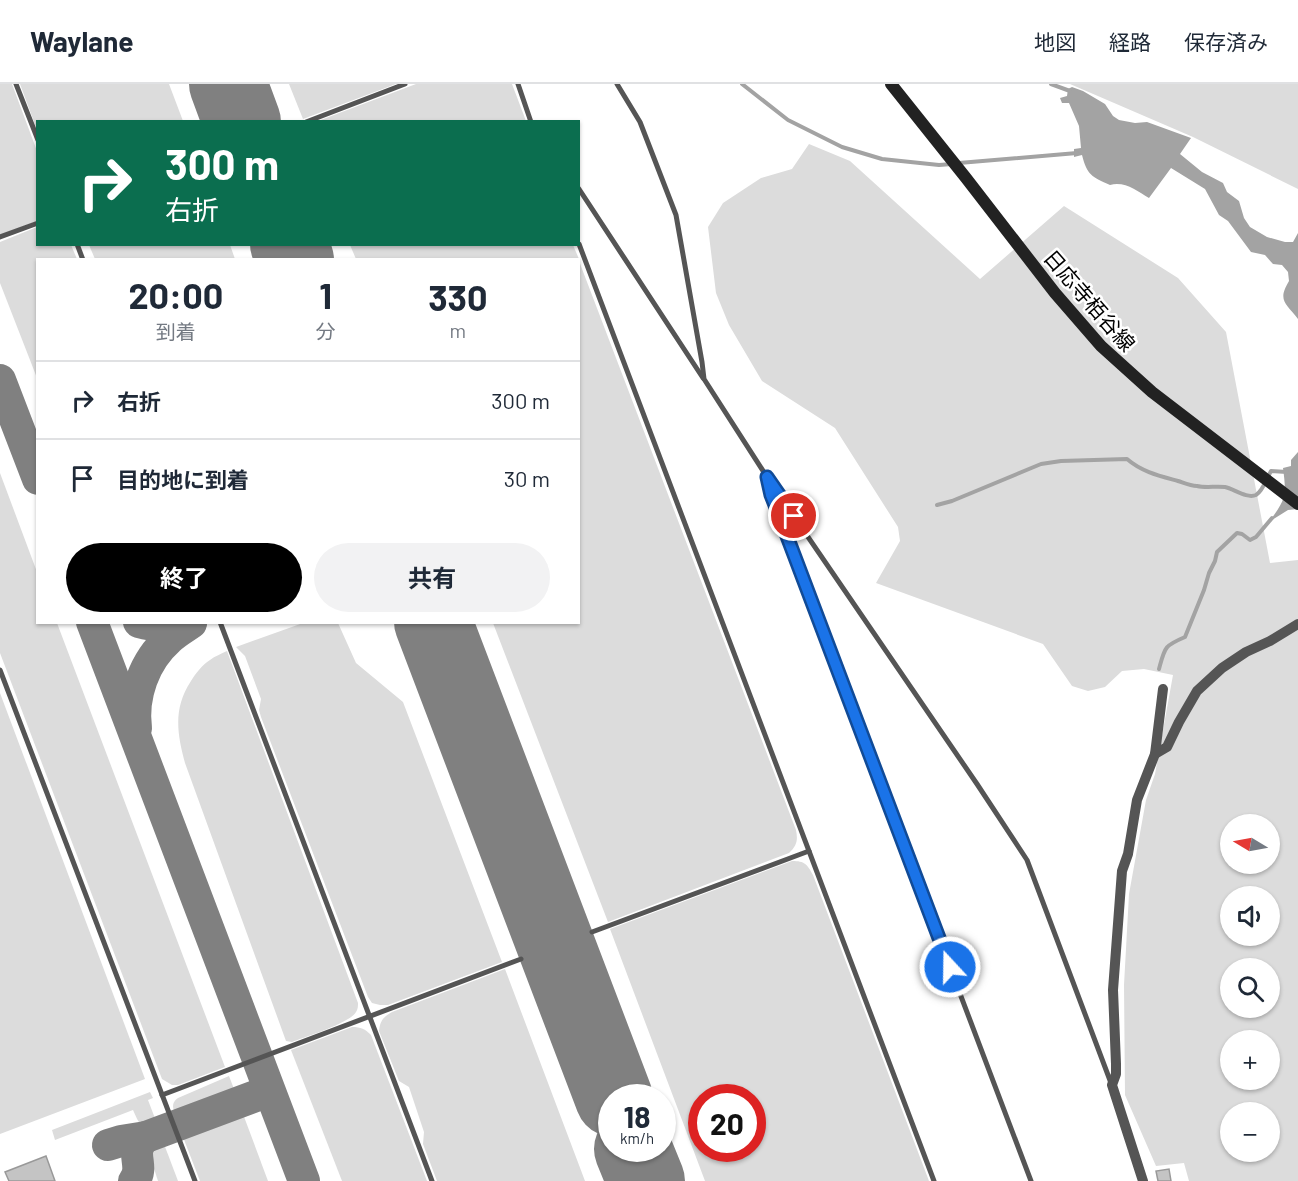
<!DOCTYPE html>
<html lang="ja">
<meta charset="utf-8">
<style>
body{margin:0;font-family:Barlow,"Noto Sans JP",sans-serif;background:#f2f2f3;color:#1f2937;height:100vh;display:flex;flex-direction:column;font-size:22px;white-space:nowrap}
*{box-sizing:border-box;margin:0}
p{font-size:20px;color:#747a83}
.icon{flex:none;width:33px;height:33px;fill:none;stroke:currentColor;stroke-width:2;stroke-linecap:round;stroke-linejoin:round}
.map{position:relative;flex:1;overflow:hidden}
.details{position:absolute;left:36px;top:174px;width:544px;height:366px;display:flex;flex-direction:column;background:#fff;border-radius:0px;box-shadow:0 2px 4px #0004}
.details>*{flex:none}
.guide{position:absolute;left:36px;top:36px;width:544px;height:126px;border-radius:0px;box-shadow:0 2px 4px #0004;background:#0b6e4f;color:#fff;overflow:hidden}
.needle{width:39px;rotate:280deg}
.controls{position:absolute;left:1220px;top:730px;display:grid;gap:12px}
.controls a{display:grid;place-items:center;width:60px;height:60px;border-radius:50%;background:#fff;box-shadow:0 2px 4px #0004;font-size:30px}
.speed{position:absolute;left:598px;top:1000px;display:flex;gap:12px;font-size:30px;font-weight:700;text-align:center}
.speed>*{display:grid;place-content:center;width:78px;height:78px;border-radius:50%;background:#fff;box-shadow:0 2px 4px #0004;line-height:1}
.speed small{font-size:15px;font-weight:400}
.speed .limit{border:9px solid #d22;background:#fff;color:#111}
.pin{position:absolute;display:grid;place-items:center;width:51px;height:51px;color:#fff;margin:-26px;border:3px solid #fff;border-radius:50%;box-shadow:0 2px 6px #0007}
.me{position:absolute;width:66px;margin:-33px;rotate:339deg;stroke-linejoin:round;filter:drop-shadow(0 0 4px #0008)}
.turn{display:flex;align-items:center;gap:21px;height:126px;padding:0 30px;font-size:27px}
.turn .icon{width:78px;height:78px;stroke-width:2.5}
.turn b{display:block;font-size:42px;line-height:51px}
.eta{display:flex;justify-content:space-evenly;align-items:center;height:102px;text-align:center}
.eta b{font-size:36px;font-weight:700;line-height:42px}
.primary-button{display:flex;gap:12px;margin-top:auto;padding:12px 30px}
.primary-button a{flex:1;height:69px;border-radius:36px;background:#000;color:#fff;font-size:24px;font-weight:700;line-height:69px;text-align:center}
.primary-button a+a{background:#f2f2f3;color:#1f2937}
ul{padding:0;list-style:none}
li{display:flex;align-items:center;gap:18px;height:78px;padding:0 30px;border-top:2px solid #e0e1e3}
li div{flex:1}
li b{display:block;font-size:22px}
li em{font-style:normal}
header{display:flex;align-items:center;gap:36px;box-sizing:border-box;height:84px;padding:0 30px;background:#fff;border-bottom:2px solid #e0e1e3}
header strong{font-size:28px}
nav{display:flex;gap:33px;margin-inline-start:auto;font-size:21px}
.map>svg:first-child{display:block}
.green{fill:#dcdcdc;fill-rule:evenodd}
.water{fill:#a3a3a3}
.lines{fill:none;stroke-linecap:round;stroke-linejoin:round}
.stream{stroke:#a3a3a3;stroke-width:4}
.taxiway{stroke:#808080;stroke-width:32}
.runway{stroke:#808080;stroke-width:78}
.building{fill:#c4c4c4;stroke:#999;stroke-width:1.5}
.lane{stroke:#555;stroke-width:5}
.street{stroke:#555;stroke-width:10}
.secondary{stroke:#222;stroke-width:12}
.route-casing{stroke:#114b97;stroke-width:15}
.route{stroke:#1a73e8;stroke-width:10}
.labels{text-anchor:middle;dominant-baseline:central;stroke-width:5;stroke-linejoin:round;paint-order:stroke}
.street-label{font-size:21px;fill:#000;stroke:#fff}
</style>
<header>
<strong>Waylane</strong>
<nav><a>地図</a><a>経路</a><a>保存済み</a></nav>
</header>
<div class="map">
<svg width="1298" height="1097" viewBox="0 0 1298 1097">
<rect width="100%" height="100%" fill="#fff"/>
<g class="green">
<path d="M0 0H12L37 67V137L0 151Z"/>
<path d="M20 0H169L183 37 38 38 37 46Z"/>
<path d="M289 0H396L303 35Z"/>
<path d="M416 0H512L526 37H318Z"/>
<path d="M1070 0H1298V105L1193 53Z"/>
<path d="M809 60 850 77 980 195 1064 122 1178 194 1226 248 1270 479 1298 476V1097H1189L1184 1079 1156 1082 1125 1011 1124 901 1129 810 1146 716 1155 690 1173 591 1144 585 1122 587 1105 603 1088 607 1072 602 1043 560 876 499 900 457 898 443 835 344 762 297 729 241 716 209 708 143 723 119 761 94 792 85ZM1230 741H1269V780H1230ZM1230 813H1269V852H1230ZM1230 885H1269V924H1230ZM1230 957H1269V996H1230ZM1230 1029H1269V1068H1230Z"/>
<path d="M37 143 38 160 71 161 77 175 38 176 37 294 0 199V158Z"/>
<path d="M89 161H230L235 175H95Z"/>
<path d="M350 161H573L579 175H356Z"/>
<path d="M579 177 796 746C798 756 797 762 789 769L608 838 493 539 579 538Z"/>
<path d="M0 389 37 488 38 538 57 539 225 983 178 1001H172L162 995 0 569Z"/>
<path d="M303 539H338L356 579 403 618 502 878 388 921H380L372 919 368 913 261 633 259 626 261 615 245 572 236 563Z"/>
<path d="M227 567 358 919C358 922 358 925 356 928 350 939 305 953 292 958L286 957 185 679C177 650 173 624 191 597 196 589 202 581 210 576 215 572 221 570 227 567Z"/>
<path d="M0 609 145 995 0 1050Z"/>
<path d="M792 777C805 777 807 780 813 791L929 1097H705L610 845ZM702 1014H753V1065H702Z"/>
<path d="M505 885 585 1097H437L423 1060 424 1048 409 1003 399 997 379 947C380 937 383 933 392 928Z"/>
<path d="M352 943C361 943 365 945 371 951L427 1097H342L291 966Z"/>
<path d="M229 992 234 1005 175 1029C172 1023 172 1018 178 1014Z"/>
<path d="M150 1008 153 1014 148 1016 156 1037C139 1044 140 1041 133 1026L55 1056 52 1046Z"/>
<path d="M243 1030 268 1097H200L183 1053Z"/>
<path d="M164 1060 178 1097H158L149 1069 155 1064Z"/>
</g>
<g class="water">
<path d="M1072 3 1083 7 1105 20 1113 32 1119 36 1135 39 1147 38 1191 54 1180 70 1202 88 1223 99 1227 108 1239 117 1244 134 1250 143 1267 153 1285 158H1293L1298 149V235C1286 219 1277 217 1289 197L1288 188 1282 181 1273 180 1265 171 1251 168 1228 137 1219 131 1205 105 1171 84 1149 114C1137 107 1125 97 1110 101 1092 93 1087 91 1082 71L1074 73V65L1081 64 1079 42 1069 19H1062L1060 14 1067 12 1068 5Z"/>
<path d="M1298 368V425L1288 426 1269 438C1285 416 1287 413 1283 384L1291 382V376Z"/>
</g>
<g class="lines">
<g class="stream">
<path d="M742 0 788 36 842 63 882 75 939 81 952 80"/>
<path d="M1051 0 1070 7"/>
<path d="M959 79 1077 69"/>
<path d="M937 421 952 417 1041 380 1061 377 1127 375C1142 388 1160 392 1178 397 1184 399 1190 402 1197 402 1206 404 1215 402 1225 403 1234 405 1247 415 1256 411 1263 407 1267 394 1271 387L1287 388"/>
<path d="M1159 585C1165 563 1164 562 1185 553L1204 506 1209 489 1215 477 1217 468 1237 449 1242 450 1250 456 1256 453 1272 434"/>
</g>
<g class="taxiway">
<path d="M0 296 38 395"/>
<path d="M92 538 304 1097"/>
<path d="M139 538C157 543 174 542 191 538"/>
<path d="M429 538 444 566"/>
<path d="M136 644C132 612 144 577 169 555 175 549 184 544 191 539"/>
<path d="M108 1061 121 1057 146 1053"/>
<path d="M134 1097C146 1081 127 1068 146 1053L269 1007"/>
</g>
<g class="runway">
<path d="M228 0 242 38"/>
<path d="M289 160 295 176"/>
<path d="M433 538 614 1014"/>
<path d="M633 1065 646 1097"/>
</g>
</g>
<g class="building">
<path d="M46 1072 55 1097H9L5 1088Z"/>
<path d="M1169 1085 1171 1097H1158L1156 1087Z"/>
</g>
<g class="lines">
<g class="lane">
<path d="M16 0 38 56"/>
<path d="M518 0 531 38"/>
<path d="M617 0 640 38 676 131 702 278 704 295 767 393 977 700 1027 776 1111 999"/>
<path d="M306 38 405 0"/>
<path d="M579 105 703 294"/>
<path d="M0 153 38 139"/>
<path d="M77 160 83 176"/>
<path d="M579 160 934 1097"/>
<path d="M768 398 771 411 1031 1097"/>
<path d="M220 538 432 1097"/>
<path d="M0 586 195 1097"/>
<path d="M592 848 809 767"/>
<path d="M162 1011 521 875"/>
</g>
<g class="street">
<path d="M1155 670 1167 663 1179 638 1197 607 1222 584 1246 568 1270 557 1298 540"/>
<path d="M1143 1097 1112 1001 1116 990V980L1113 906 1122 787 1128 770 1137 716 1155 670 1163 605"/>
</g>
<path class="secondary" d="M891 0 966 94 1055 209 1101 262 1152 308 1298 420"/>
</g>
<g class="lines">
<defs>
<path id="route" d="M794 432 767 393 771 411 779 431 950 883"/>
</defs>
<use href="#route" class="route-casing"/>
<use href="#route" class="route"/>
</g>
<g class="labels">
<g class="street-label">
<text transform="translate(1090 216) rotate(49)">日応寺栢谷線</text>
</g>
</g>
</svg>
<div class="controls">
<a><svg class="needle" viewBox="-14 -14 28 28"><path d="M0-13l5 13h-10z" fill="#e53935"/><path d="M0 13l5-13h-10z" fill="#747a83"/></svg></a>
<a><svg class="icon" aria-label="sound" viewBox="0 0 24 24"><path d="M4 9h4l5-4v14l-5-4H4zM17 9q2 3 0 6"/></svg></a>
<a><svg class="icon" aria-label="search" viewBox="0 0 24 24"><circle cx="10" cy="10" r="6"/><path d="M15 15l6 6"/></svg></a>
<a>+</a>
<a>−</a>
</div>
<div class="speed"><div>18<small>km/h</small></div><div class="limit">20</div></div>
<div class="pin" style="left:794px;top:432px;background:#d93025"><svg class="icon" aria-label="arrive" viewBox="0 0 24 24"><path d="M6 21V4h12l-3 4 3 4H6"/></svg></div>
<svg class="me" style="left:950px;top:883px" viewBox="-20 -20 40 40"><circle r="17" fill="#1a73e8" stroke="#fff" stroke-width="3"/><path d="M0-11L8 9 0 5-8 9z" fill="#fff"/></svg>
<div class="guide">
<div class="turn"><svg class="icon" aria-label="right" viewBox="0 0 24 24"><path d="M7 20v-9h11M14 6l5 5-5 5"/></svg><div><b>300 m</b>右折</div></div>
</div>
<section class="details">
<div class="eta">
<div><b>20:00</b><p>到着</p></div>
<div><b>1</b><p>分</p></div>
<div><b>330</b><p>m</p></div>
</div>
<ul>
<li><svg class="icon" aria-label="right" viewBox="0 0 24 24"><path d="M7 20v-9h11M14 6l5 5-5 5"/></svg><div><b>右折</b></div><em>300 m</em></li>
<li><svg class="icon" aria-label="arrive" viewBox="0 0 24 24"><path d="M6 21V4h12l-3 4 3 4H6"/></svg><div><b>目的地に到着</b></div><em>30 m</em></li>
</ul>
<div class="primary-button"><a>終了</a><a>共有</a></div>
</section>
</div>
